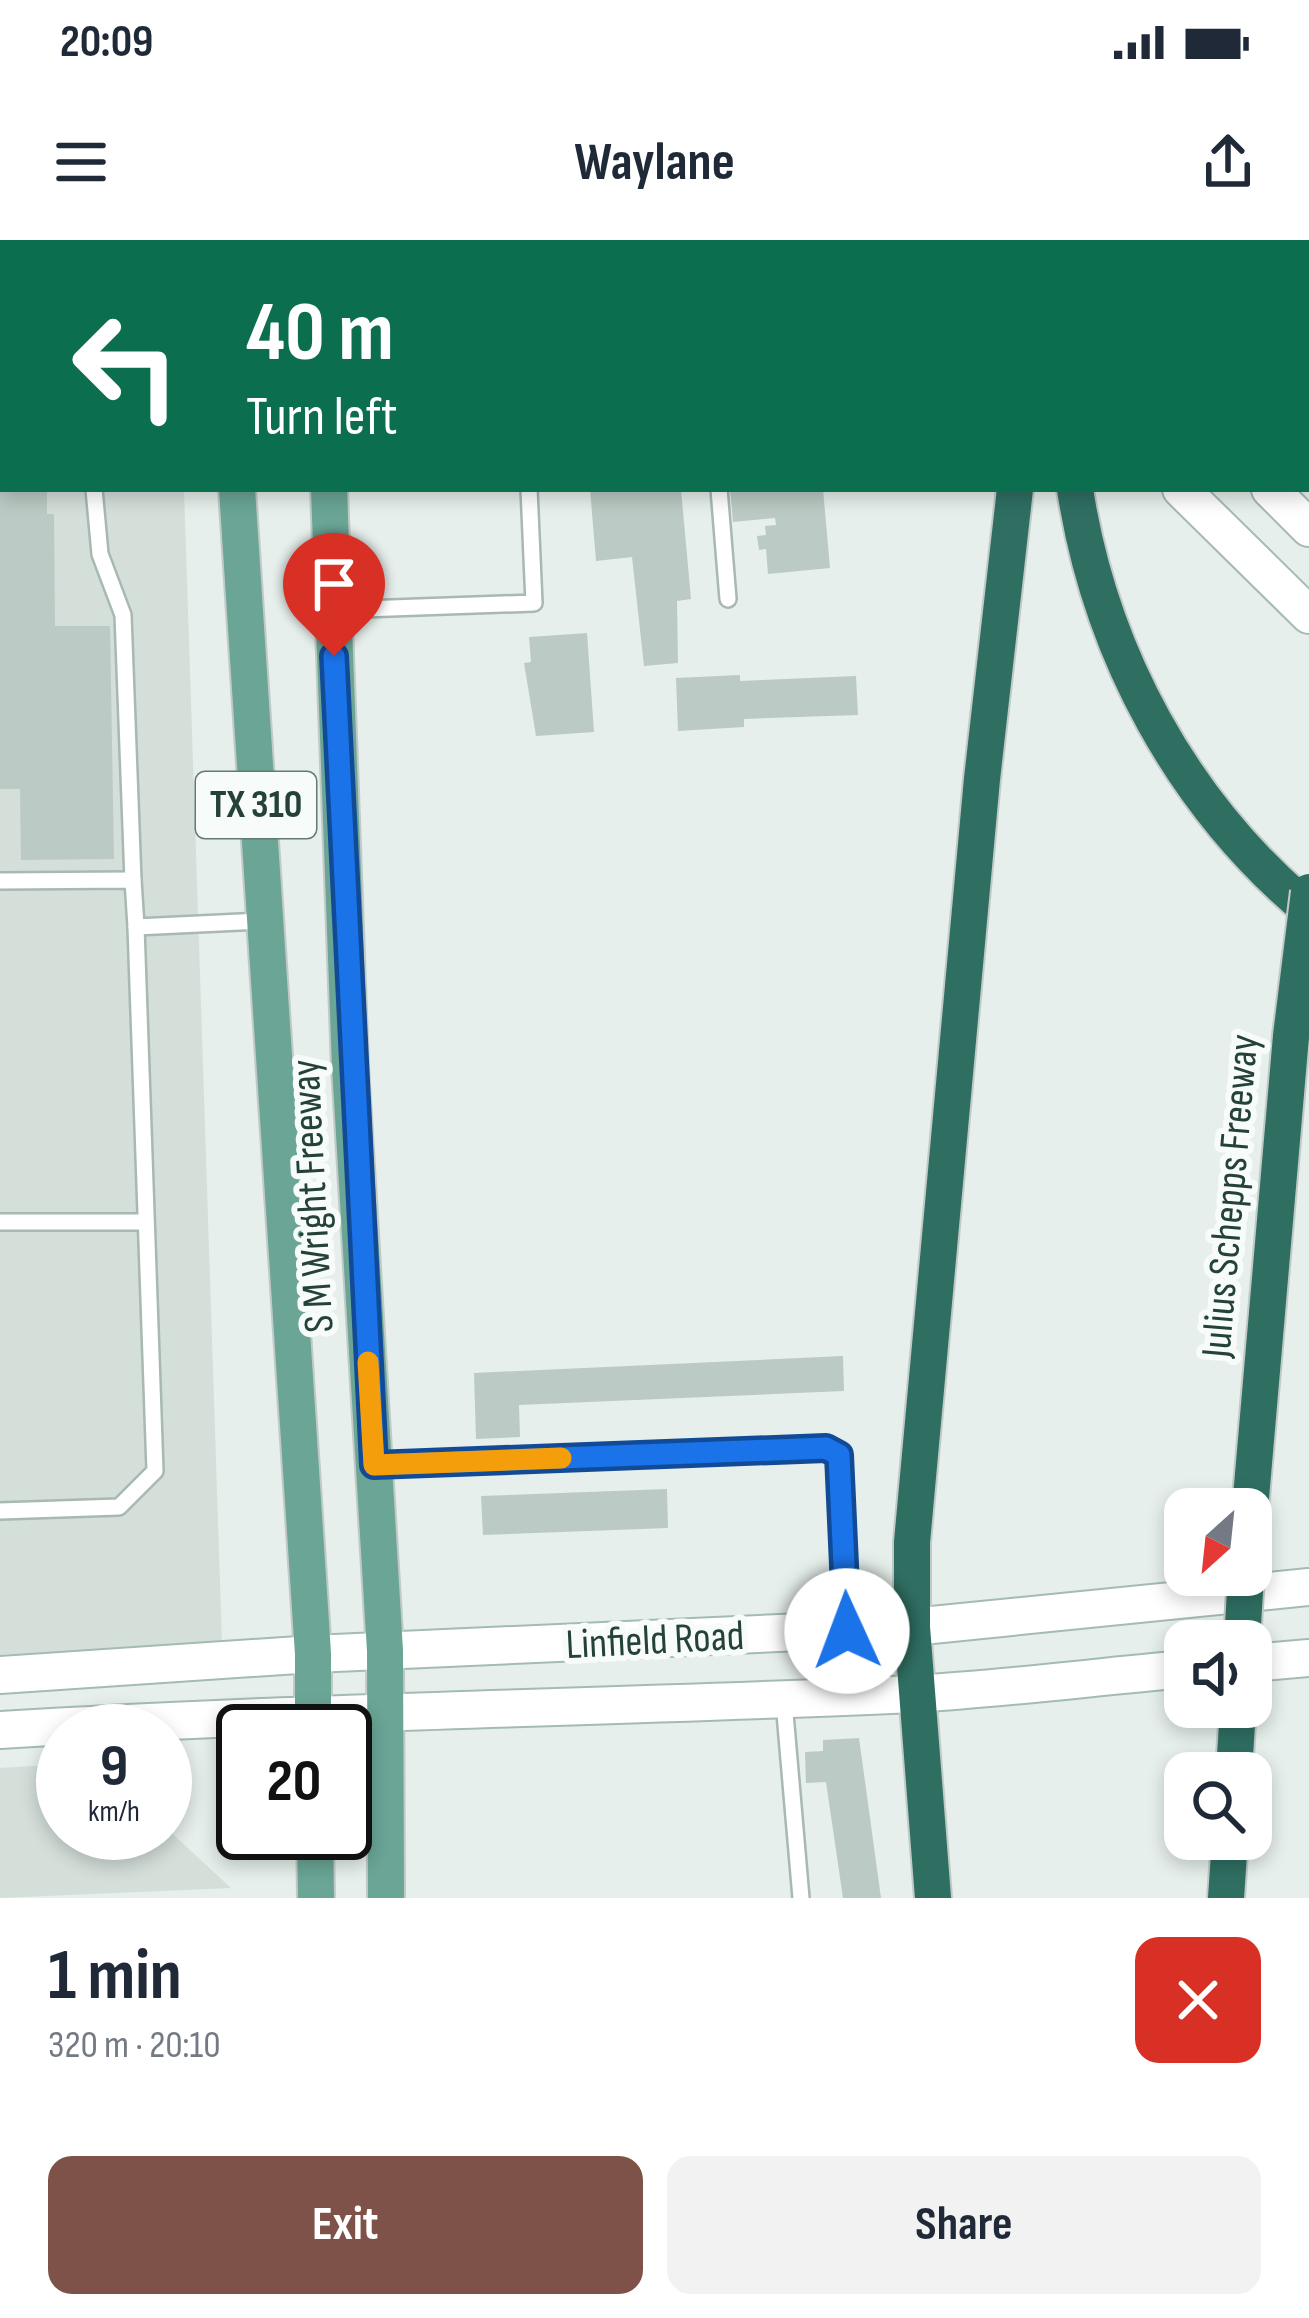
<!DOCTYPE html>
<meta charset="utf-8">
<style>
body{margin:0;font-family:"Sofia Sans Condensed",sans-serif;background:#f2f2f3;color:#1f2937;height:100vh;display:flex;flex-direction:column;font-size:45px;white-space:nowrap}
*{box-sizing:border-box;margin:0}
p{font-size:39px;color:#747a83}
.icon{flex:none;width:66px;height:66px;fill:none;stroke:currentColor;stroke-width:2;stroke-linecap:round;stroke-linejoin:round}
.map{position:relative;height:1658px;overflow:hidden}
.panel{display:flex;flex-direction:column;background:#fff;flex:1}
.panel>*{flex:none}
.hud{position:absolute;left:0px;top:0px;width:1311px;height:252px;box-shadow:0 6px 18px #0003;background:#0b6e4f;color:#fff;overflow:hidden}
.needle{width:78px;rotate:207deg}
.tools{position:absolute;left:1164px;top:1248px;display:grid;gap:24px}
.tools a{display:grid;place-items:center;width:108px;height:108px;border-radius:24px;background:#fff;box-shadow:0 6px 18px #0003;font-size:60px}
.speed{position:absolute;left:36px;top:1464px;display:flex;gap:24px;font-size:60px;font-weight:700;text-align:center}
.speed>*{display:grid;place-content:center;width:156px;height:156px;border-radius:50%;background:#fff;box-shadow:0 6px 18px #0003;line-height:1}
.speed small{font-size:30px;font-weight:400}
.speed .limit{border:6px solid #111;border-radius:18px;background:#fff;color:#111}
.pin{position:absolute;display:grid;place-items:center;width:102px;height:102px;color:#fff;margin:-123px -51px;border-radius:50% 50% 50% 0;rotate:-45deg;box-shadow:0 0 12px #0007}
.pin .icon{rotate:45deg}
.me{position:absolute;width:132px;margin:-66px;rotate:358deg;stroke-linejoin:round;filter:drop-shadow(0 0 9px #0008)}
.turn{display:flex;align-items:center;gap:42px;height:252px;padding:0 48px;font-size:54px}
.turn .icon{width:156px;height:156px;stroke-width:2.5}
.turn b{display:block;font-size:84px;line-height:102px}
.round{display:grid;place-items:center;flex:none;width:126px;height:126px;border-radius:24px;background:#f2f2f3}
.headline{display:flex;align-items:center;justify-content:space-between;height:204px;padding:0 48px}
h1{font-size:72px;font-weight:700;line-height:90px}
.primary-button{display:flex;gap:24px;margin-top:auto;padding:24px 48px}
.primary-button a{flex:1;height:138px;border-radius:24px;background:#7f5249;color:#fff;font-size:48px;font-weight:700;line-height:138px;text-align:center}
.primary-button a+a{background:#f2f2f3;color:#1f2937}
.status{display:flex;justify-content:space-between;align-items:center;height:84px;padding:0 60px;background:#fff;direction:ltr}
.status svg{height:33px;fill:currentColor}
header{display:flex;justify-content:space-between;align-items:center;height:156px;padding:0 48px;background:#fff;font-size:54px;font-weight:700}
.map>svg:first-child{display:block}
.built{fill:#d4dfda}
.building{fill:#bbcac4}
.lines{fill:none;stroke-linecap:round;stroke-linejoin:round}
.lane-casing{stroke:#a8b8b2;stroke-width:20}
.secondary-casing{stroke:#a4bbb3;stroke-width:40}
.primary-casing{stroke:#c2cac8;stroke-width:40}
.highway-casing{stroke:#c2cac8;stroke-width:40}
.lane{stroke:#fff;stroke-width:15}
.secondary{stroke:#fff;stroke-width:36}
.primary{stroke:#6aa596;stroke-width:36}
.highway{stroke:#2f6f62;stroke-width:36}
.highway-bridge-casing{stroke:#c2cac8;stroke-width:40;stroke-linecap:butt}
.highway-bridge{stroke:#2f6f62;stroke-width:36}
.route-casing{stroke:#114b97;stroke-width:30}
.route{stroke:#1a73e8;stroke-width:21}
.slow{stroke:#f59e0b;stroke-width:21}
.labels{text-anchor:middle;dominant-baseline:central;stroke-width:12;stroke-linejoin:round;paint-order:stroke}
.shield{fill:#f7fbf9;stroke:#637a73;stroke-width:3}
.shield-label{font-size:39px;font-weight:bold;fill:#24423a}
.street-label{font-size:42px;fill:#24423a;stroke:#f7fbf9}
</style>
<div class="status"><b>20:09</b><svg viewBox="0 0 49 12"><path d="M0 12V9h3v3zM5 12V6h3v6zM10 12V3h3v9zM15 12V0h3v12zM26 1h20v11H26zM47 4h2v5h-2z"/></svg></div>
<header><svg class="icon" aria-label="menu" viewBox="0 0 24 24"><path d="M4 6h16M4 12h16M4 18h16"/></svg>Waylane<svg class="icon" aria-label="share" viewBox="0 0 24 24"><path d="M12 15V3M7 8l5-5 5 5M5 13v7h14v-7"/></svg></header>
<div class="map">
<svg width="1309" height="1658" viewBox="0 0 1309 1658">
<rect width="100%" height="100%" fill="#e6efeb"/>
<g class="built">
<path d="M0 0H175L3 3V249H184L222 1403 0 1415Z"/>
<path d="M63 1524V1593H165V1587L231 1648 0 1658V1528Z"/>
</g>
<g class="building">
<path d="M0 249H47V274H54L55 386H110L114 619 21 620 20 549H0Z"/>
<path d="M590 249H681L691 359 677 361 678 423 644 426 632 317 596 321Z"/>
<path d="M730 249H823L830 328 768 334 766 309 759 310 757 296 766 295 765 286 776 285 775 278 733 282Z"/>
<path d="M587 393 594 492 536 496 524 423 531 422 529 397Z"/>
<path d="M740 435V441L856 436 858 475 744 479V487L678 491 676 438Z"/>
<path d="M843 1116 844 1151 519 1165 520 1197 476 1199 474 1133Z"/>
<path d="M667 1249 668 1288 483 1295 481 1256Z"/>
<path d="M859 1498 881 1658H843L826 1542 806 1543 805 1512 823 1511V1500Z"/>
</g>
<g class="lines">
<defs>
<g id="lane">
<path d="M85 0V3"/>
<path d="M406 0 408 3"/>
<path d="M688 0 690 3"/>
<path d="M94 249 100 314 123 375 133 640"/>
<path d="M719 249 728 359"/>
<path d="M335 370 534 363 529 249"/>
<path d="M0 641 133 640 136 687 262 681"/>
<path d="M0 982H146"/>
<path d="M377 1225 826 1208 839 1215 847 1391"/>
<path d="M0 1271 119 1267 155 1231 136 687"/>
<path d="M784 1462 801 1658"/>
</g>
<g id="secondary">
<path d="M913 0 916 3"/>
<path d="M1027 0 1030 3"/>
<path d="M1181 249 1309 375"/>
<path d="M1270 249 1309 288"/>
<path d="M1251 1423 1309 1418"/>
<path d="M0 1435 313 1414 912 1387 1309 1347"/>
<path d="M0 1490C304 1471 608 1468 912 1454 1003 1449 1094 1437 1185 1429"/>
</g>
<g id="primary">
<path d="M222 0V3"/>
<path d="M321 0V3"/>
<path d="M237 249 313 1414V1491"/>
<path d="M329 249 350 827 385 1411 386 1658"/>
<path d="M315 1593 316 1658"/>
</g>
<g id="highway">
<path d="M1049 3V0"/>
<path d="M1075 249C1100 412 1182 564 1309 670"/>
<path d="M1250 1269 1291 796"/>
<path d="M1234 1533 1238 1467"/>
<path d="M933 1658 912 1387V1302L982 539 1015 249"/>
<path d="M1226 1658 1230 1599"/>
</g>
</defs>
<use href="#lane" class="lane-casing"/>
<use href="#secondary" class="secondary-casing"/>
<use href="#primary" class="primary-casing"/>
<use href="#highway" class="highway-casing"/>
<use href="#lane" class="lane"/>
<use href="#secondary" class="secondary"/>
<use href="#primary" class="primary"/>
<use href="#highway" class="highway"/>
<defs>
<g id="highway-bridge">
<path d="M1291 796 1309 652"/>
<path d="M1242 1401 1246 1335"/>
</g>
</defs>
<use href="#highway-bridge" class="highway-bridge-casing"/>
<use href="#highway-bridge" class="highway-bridge"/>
</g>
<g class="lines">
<defs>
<path id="route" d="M334 416 374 1225 826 1208 839 1215 847 1391"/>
</defs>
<use href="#route" class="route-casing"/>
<use href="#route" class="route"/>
<path class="slow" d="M368 1122 374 1225 561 1218"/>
</g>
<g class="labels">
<rect class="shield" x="196" y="532" width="120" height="66" rx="9"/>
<g class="shield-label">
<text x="256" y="565">TX 310</text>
</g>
<g class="street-label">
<text transform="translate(313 956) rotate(-93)">S M Wright Freeway</text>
<text transform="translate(1231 956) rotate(-85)">Julius Schepps Freeway</text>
<text transform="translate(655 1401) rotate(-3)">Linfield Road</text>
</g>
</g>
</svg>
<div class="tools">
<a><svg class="needle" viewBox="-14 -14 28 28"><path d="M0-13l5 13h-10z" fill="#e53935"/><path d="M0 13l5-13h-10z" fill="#747a83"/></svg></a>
<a><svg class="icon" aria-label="sound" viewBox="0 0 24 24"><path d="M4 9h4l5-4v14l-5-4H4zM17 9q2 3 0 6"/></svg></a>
<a><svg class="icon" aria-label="search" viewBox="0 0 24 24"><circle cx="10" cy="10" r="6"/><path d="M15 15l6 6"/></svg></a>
</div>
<div class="speed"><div>9<small>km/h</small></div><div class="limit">20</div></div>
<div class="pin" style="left:334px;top:416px;background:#d93025"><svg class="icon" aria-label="arrive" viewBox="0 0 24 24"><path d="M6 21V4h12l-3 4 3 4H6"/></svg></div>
<svg class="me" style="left:847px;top:1391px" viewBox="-20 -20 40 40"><circle r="19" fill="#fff"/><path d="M0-13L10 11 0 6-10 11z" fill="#1a73e8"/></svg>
<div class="hud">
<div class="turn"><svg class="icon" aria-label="left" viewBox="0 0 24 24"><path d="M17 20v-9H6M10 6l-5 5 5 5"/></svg><div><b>40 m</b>Turn left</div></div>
</div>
</div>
<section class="panel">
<div class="headline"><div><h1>1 min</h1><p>320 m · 20:10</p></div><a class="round" style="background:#d93025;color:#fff"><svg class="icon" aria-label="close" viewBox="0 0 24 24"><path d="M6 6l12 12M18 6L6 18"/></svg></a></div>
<div class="primary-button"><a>Exit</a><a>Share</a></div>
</section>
